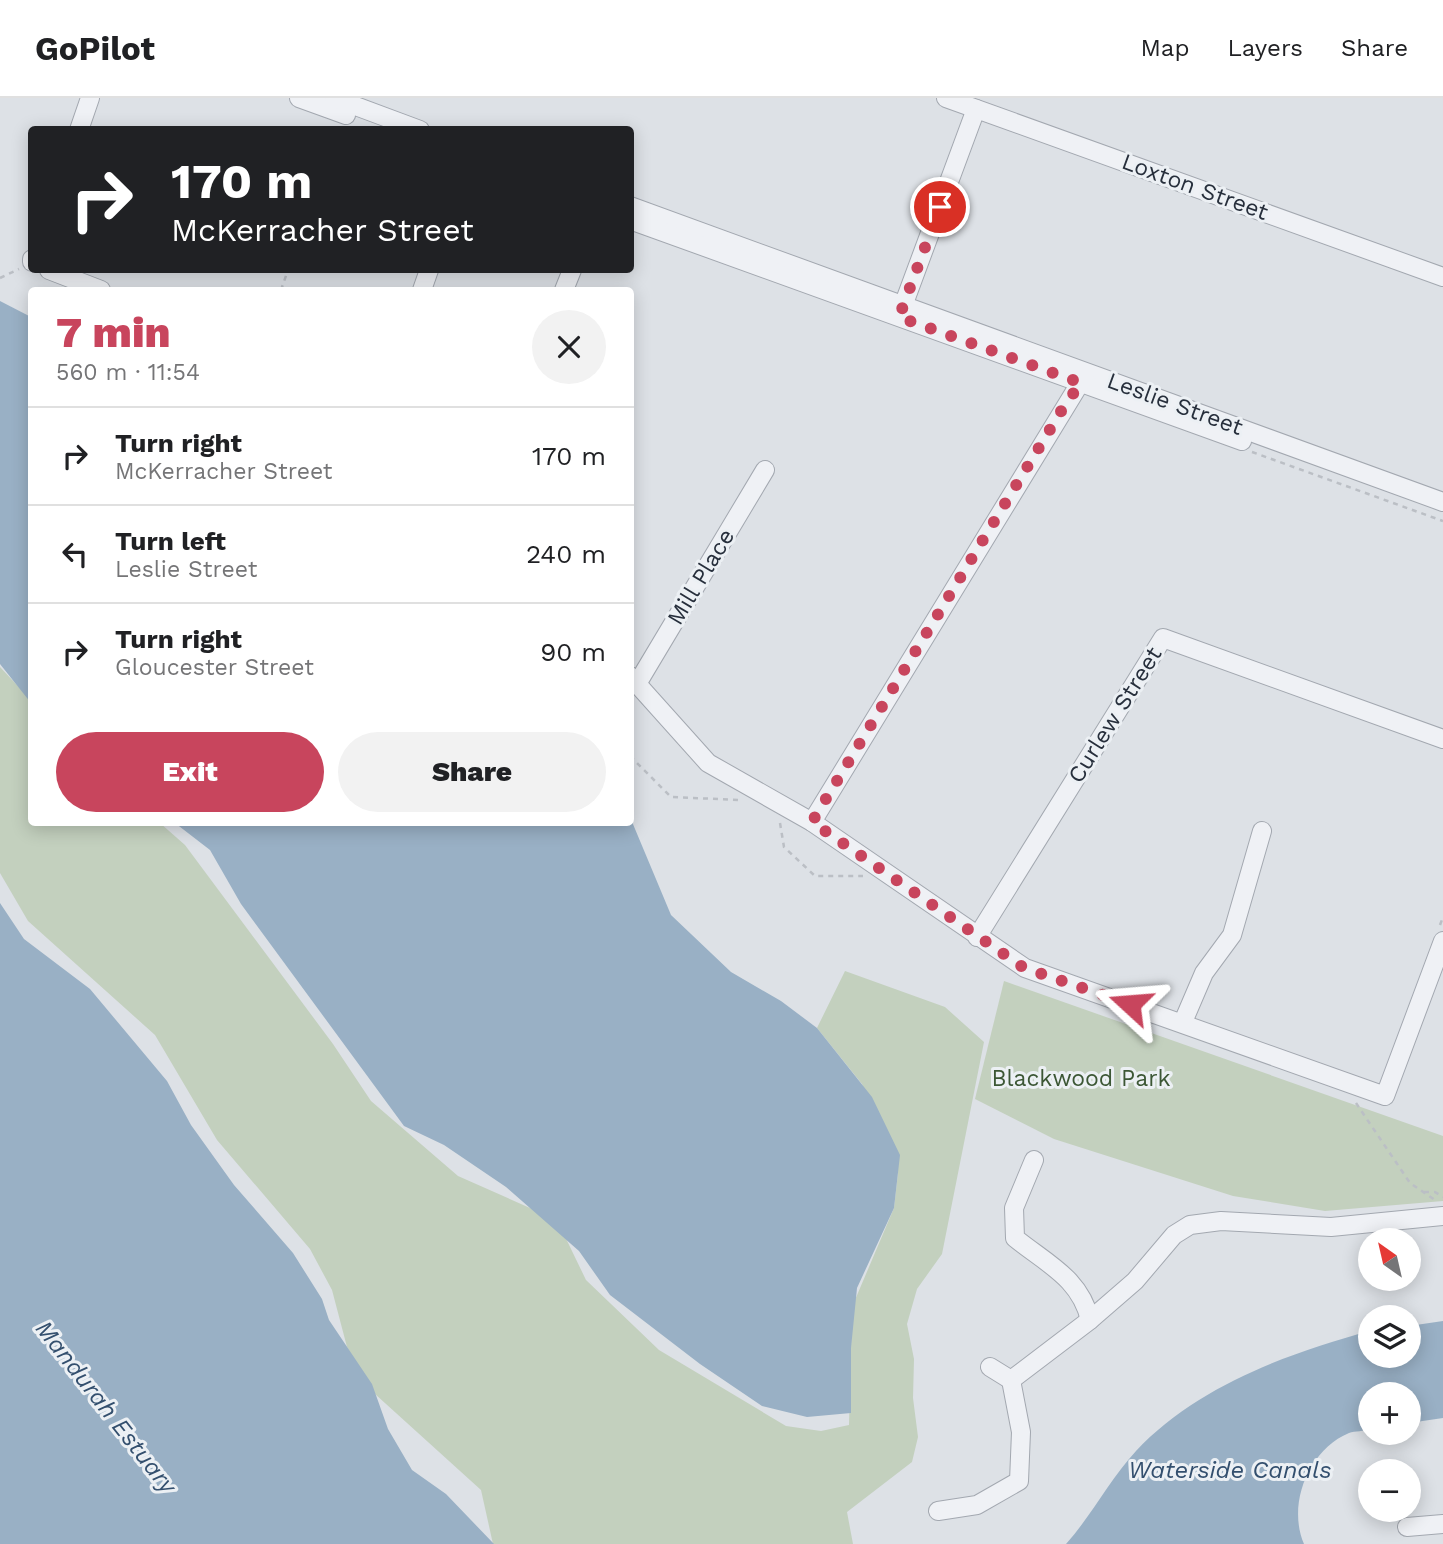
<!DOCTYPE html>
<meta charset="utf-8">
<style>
body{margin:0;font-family:"Work Sans",sans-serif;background:#f2f2f2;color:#202124;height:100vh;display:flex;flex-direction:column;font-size:26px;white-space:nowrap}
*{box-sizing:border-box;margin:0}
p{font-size:23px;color:#757577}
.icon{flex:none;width:38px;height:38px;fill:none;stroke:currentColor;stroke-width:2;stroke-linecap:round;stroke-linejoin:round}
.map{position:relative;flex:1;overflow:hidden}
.side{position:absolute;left:28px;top:189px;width:606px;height:539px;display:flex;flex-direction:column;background:#fff;border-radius:7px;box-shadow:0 4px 18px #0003}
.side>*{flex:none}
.top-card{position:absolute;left:28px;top:28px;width:606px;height:147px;border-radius:7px;box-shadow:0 4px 18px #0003;background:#202124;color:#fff;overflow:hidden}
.needle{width:46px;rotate:326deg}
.buttons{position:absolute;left:1358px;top:1130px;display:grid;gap:14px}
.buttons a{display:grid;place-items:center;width:63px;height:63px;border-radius:50%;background:#fff;box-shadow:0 4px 18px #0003;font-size:35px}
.pin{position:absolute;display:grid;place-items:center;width:60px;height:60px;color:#fff;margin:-30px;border:4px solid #fff;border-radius:50%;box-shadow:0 2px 7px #0007}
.me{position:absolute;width:77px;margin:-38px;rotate:289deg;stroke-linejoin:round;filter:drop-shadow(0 0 5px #0008)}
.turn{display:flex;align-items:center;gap:24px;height:147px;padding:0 28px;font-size:32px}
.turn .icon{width:91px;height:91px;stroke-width:2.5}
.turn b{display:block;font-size:49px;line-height:60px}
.round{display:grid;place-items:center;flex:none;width:74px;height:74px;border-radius:37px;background:#f2f2f2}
.headline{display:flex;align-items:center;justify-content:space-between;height:119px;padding:0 28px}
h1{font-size:42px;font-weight:800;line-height:52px;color:#c8455d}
.button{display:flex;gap:14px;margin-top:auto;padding:14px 28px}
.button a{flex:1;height:80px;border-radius:42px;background:#c8455d;color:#fff;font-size:28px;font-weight:800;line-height:80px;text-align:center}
.button a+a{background:#f2f2f2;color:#202124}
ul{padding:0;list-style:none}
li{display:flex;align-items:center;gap:21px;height:98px;padding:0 28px;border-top:2px solid #e0e0e0}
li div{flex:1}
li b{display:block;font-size:26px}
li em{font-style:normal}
header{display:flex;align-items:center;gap:42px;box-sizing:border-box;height:98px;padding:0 35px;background:#fff;border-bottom:2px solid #e0e0e0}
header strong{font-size:33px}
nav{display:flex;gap:38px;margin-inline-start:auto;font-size:24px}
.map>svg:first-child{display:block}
.green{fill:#c3d0be}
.water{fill:#99b0c5}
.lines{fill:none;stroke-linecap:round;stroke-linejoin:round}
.minor-casing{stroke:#a3a8b0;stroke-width:20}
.path{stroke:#bbbfc5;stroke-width:2.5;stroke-dasharray:5 5;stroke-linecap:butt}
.minor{stroke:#eff1f5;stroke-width:18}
.route{stroke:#c8455d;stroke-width:12;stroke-dasharray:0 21.6}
.labels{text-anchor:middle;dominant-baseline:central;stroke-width:6;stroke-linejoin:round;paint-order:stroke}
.street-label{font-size:23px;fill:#272f3c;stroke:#ecf0f4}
.park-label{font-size:23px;fill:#3c5735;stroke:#ecf0f4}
.water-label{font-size:24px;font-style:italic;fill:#334f6e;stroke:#ecf0f4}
</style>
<header>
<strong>GoPilot</strong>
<nav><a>Map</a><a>Layers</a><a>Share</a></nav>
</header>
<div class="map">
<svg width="1443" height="1446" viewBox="0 0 1443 1446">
<rect width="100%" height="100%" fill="#dde1e6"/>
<g class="green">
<path d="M0 569 31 602 32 724 160 725 185 747 333 946 371 1003 458 1078 557 1122 586 1182 659 1252 786 1328 821 1333 849 1327 852 1209 894 1110 898 1075 862 986 817 930 845 873 945 909 984 944 942 1156 917 1191 907 1226 914 1261 913 1300 918 1339 912 1364 847 1414 853 1446H493L481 1392 375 1296 347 1249 332 1192 310 1151 217 1042 155 937 28 823 0 775Z"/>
<path d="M1004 883 1443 1038V1103L1325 1113 1233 1098 1054 1041 975 1001Z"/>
</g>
<g class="water">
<path d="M0 203 31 219V605L0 566Z"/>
<path d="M630 719 671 817 731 874 781 903 817 930 872 999 900 1057 894 1110 857 1190 851 1250V1315L807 1319 762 1308 700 1266 610 1197 579 1153 506 1089 444 1047 404 1028 241 806 210 752 175 725 630 724Z"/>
<path d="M0 805 24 841 90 891 167 983 191 1027 234 1087 293 1155 322 1201 329 1222 372 1286 388 1331 412 1372 446 1396 494 1446H0Z"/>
<path d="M1443 1223V1320L1409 1325V1297H1370V1332C1364 1333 1355 1333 1349 1335 1308 1352 1287 1407 1304 1446H1066C1092 1417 1110 1381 1136 1353 1196 1289 1288 1255 1370 1233V1258H1409V1228Z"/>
</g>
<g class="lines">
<defs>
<g id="minor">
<path d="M299 0 346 17"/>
<path d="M334 0 420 32"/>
<path d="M946 0 1443 179"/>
<path d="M79 32 90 0"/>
<path d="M630 108 1443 404"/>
<path d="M630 122 1242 343"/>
<path d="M32 161V164"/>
<path d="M49 172 101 192"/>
<path d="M422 192 429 172"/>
<path d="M564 192 572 172"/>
<path d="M900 216 976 11"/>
<path d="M630 578 708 665 812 724 1025 870 1385 998 1443 843"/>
<path d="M637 586 765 372"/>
<path d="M812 724 1085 277"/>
<path d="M977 839 1163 540 1443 641"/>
<path d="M1183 924 1204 875 1232 837 1262 733"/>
<path d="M1034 1062 1014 1110 1015 1140C1047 1166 1080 1180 1090 1222"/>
<path d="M990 1269 1011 1282"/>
<path d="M938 1413 977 1407 1019 1383 1021 1334 1011 1282 1090 1222 1135 1183 1174 1137 1190 1127 1221 1123 1331 1129 1443 1118"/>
<path d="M1407 1429 1443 1426"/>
</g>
</defs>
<use href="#minor" class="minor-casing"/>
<g class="path">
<path d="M0 180 19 171"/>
<path d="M281 192 288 172"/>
<path d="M1252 354 1443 423"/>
<path d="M630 658 671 699 740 702"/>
<path d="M780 725 784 749 815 778H863"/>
<path d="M1440 827 1443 819"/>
<path d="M1356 1005 1410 1085 1435 1102"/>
<path d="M1424 1094H1435L1443 1099"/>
</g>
<use href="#minor" class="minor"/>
</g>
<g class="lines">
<path class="route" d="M940 109 899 219 1081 285 1066 305 812 724 1024 870 1130 906"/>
</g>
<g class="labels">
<g class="street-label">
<text transform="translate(1195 89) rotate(20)">Loxton Street</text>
<text transform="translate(1175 306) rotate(20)">Leslie Street</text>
<text transform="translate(701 479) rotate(-59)">Mill Place</text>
<text transform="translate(1115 617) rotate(-58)">Curlew Street</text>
</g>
<g class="park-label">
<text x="1081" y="980">Blackwood Park</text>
</g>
<g class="water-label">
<text transform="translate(106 1309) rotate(52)">Mandurah Estuary</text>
<text x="1230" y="1372">Waterside Canals</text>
</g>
</g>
</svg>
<div class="buttons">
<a><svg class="needle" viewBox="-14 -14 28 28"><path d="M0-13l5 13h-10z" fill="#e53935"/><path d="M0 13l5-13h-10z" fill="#757577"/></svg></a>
<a><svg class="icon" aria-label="layers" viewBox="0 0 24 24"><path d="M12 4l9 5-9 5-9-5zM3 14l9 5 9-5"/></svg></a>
<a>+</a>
<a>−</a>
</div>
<div class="pin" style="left:940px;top:109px;background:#d93025"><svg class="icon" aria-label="arrive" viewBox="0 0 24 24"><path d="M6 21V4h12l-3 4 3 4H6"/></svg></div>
<svg class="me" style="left:1130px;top:906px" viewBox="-20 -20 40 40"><path d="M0-17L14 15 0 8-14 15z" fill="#c8455d" stroke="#fff" stroke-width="4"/></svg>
<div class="top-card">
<div class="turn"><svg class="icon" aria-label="right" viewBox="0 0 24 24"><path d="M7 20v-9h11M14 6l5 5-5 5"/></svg><div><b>170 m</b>McKerracher Street</div></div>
</div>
<section class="side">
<div class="headline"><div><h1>7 min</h1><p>560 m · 11:54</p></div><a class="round"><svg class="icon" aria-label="close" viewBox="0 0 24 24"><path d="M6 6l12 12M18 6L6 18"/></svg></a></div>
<ul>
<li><svg class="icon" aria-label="right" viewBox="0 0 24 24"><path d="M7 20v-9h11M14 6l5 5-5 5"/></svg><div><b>Turn right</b><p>McKerracher Street</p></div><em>170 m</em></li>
<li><svg class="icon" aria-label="left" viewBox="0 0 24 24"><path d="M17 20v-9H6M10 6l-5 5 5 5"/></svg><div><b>Turn left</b><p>Leslie Street</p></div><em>240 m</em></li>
<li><svg class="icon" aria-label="right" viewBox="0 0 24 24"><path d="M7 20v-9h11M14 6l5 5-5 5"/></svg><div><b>Turn right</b><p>Gloucester Street</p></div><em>90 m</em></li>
</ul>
<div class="button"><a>Exit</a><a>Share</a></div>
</section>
</div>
